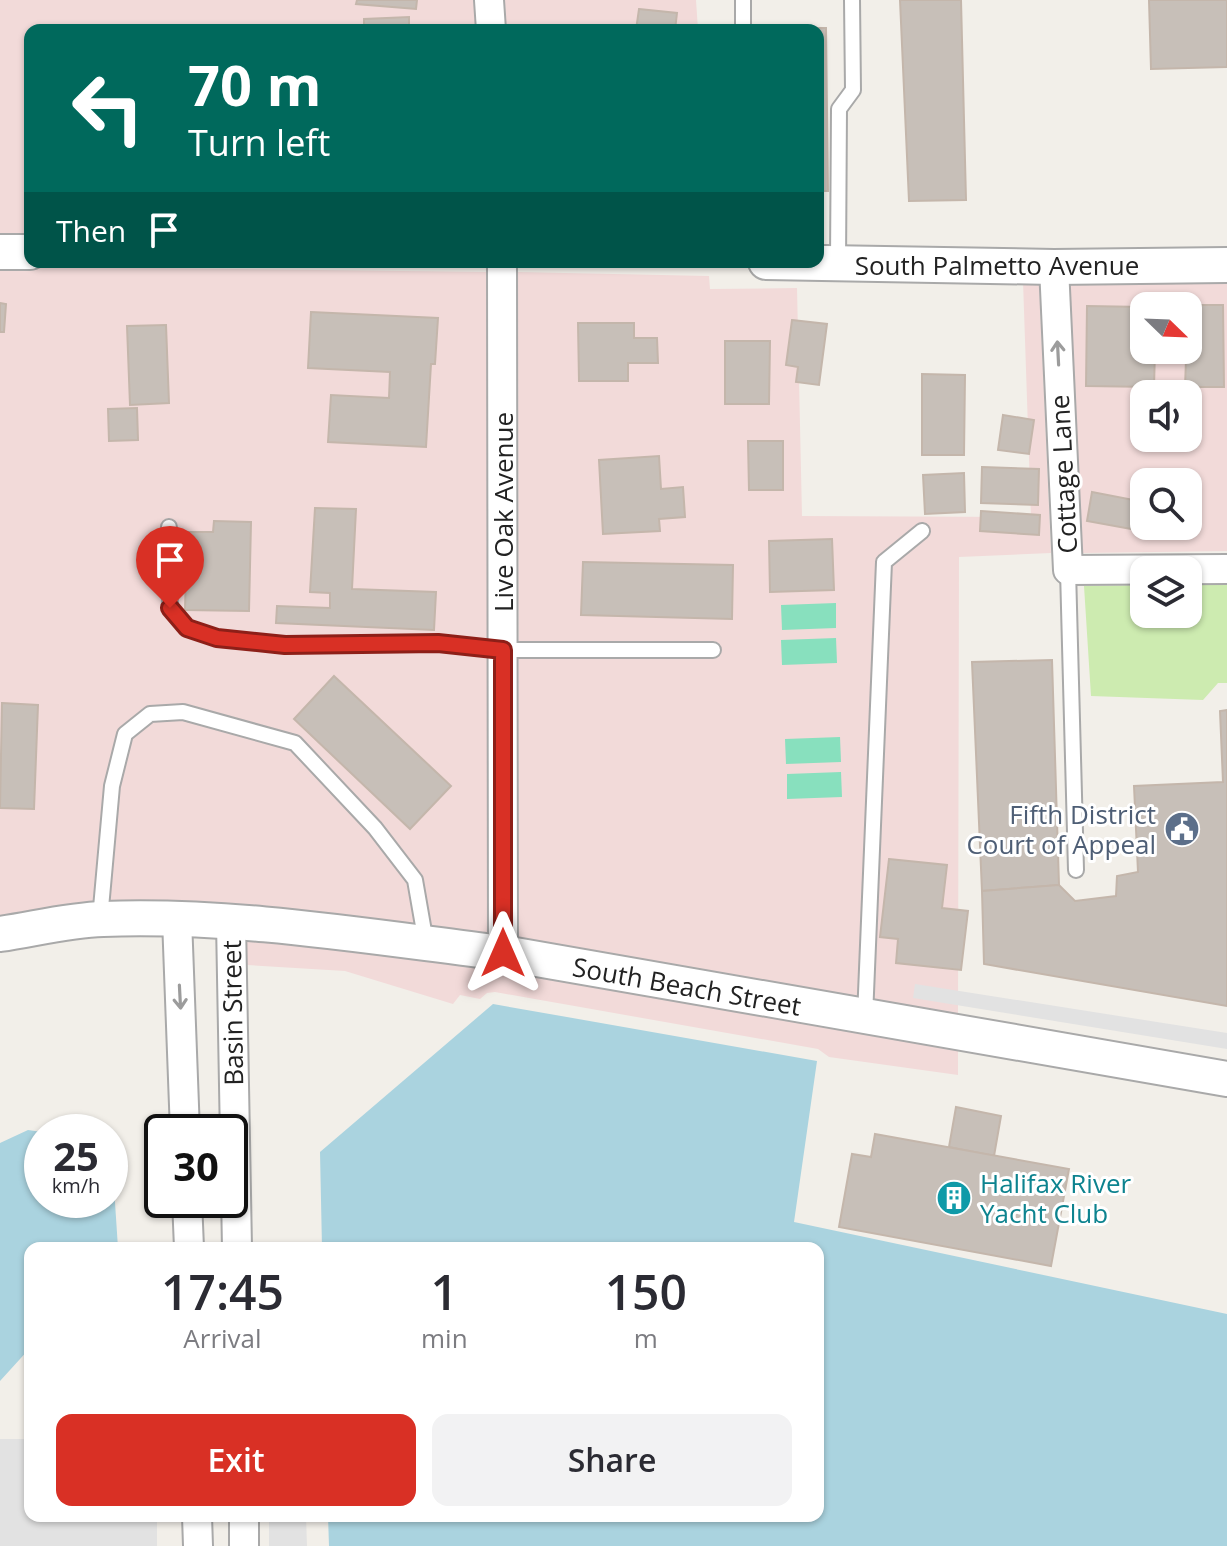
<!DOCTYPE html>
<style>
body{margin:0;font-family:"Open Sans",sans-serif;background:#f2f2f3;color:#2b2b33;height:100vh;display:flex;flex-direction:column;font-size:30px;white-space:nowrap}
*{box-sizing:border-box;margin:0}
p{font-size:26px;color:#7c7c81}
.icon{flex:none;width:44px;height:44px;fill:none;stroke:currentColor;stroke-width:2;stroke-linecap:round;stroke-linejoin:round}
.map{position:relative;flex:1;overflow:hidden}
.drawer{position:absolute;left:24px;top:1242px;width:800px;height:280px;display:flex;flex-direction:column;background:#fff;border-radius:16px;box-shadow:0 2px 6px #0004}
.drawer>*{flex:none}
.guide{position:absolute;left:24px;top:24px;width:800px;height:244px;border-radius:16px;box-shadow:0 2px 6px #0004;background:#00695c;color:#fff;overflow:hidden}
.needle{width:52px;rotate:113deg}
.controls{position:absolute;left:1130px;top:292px;display:grid;gap:16px}
.controls a{display:grid;place-items:center;width:72px;height:72px;border-radius:16px;background:#fff;box-shadow:0 2px 6px #0004;font-size:40px}
.speed{position:absolute;left:24px;top:1114px;display:flex;gap:16px;font-size:40px;font-weight:700;text-align:center}
.speed>*{display:grid;place-content:center;width:104px;height:104px;border-radius:50%;background:#fff;box-shadow:0 2px 6px #0004;line-height:1}
.speed small{font-size:20px;font-weight:400}
.speed .limit{border:4px solid #111;border-radius:12px;background:#fff;color:#111}
.pin{position:absolute;display:grid;place-items:center;width:68px;height:68px;color:#fff;margin:-82px -34px;border-radius:50% 50% 50% 0;rotate:-45deg;box-shadow:0 0 8px #0007}
.pin .icon{rotate:45deg}
.me{position:absolute;width:88px;margin:-44px;rotate:0deg;stroke-linejoin:round;filter:drop-shadow(0 0 6px #0008)}
.turn{display:flex;align-items:center;gap:28px;height:168px;padding:0 32px;font-size:36px}
.turn .icon{width:104px;height:104px;stroke-width:2.5}
.turn b{display:block;font-size:56px;line-height:68px}
.then{display:flex;align-items:center;height:76px;padding:0 32px;background:#0003;gap:16px;font-size:30px}
.eta{display:flex;justify-content:space-evenly;align-items:center;height:136px;text-align:center}
.eta b{font-size:48px;font-weight:600;line-height:56px}
.cta{display:flex;gap:16px;margin-top:auto;padding:16px 32px}
.cta a{flex:1;height:92px;border-radius:16px;background:#d93025;color:#fff;font-size:32px;font-weight:600;line-height:92px;text-align:center}
.cta a+a{background:#f2f2f3;color:#2b2b33}
.map>svg:first-child{display:block}
.commercial{fill:#f2dad9;fill-rule:evenodd}
.grass{fill:#cdebb0}
.pitch{fill:#88e0be}
.parking{fill:#e2e2e2}
.water{fill:#aad3df}
.building{fill:#c7bfb8;stroke:#c4b6ab;stroke-width:2}
.lines{fill:none;stroke-linecap:round;stroke-linejoin:round}
.service-casing{stroke:#a9a9a9;stroke-width:18}
.minor-casing{stroke:#a9a9a9;stroke-width:32}
.tertiary-casing{stroke:#a9a9a9;stroke-width:38}
.service{stroke:#fff;stroke-width:14}
.minor{stroke:#fff;stroke-width:28}
.tertiary{stroke:#fff;stroke-width:34}
.oneway{stroke:#9c9c9c}
.route-casing{stroke:#8d1f18;stroke-width:20}
.route{stroke:#d93025;stroke-width:14}
.labels{text-anchor:middle;dominant-baseline:central;stroke-width:6;stroke-linejoin:round;paint-order:stroke}
.street-label{font-size:26px;fill:#222;stroke:#fff}
.service-label{font-size:26px;fill:#4e5e75;stroke:#fff;text-anchor:end}
.culture-label{font-size:26px;fill:#0d838f;stroke:#fff;text-anchor:start}
</style>
<div class="map">
<svg width="1227" height="1546" viewBox="0 0 1227 1546">
<rect width="100%" height="100%" fill="#f2efe9"/>
<g class="commercial">
<path d="M0 0H474L476 30H30V238H0Z"/>
<path d="M505 0H696L698 30H506Z"/>
<path d="M0 266 487 272 488 937 0 919Z"/>
<path d="M518 272 709 276 710 289 797 288 802 516 1031 517 1023 281H1039L1051 553 959 557 958 1019 519 942Z"/>
<path d="M1227 279V551L1082 553 1070 281ZM1144 306H1188V350H1144ZM1144 394H1188V438H1144ZM1144 482H1188V526H1144Z"/>
<path d="M247 938 502 967 958 1048V1075L829 1057 818 1049 495 992 487 993 480 999 460 995 453 1004 345 971 247 965Z"/>
</g>
<path class="grass" d="M1188 584H1227V683H1218L1203 700 1091 696 1084 586 1144 585V614H1188Z"/>
<g class="pitch">
<path d="M836 603V628L782 630 781 605Z"/>
<path d="M836 638 837 663 782 665 781 640Z"/>
<path d="M840 737 841 762 786 764 785 739Z"/>
<path d="M841 772 842 797 787 799V774Z"/>
</g>
<g class="parking">
<path d="M915 984 1227 1033V1049L913 998Z"/>
<path d="M0 1439H30V1516H157V1546H0Z"/>
<path d="M269 1516H306L307 1546H269Z"/>
</g>
<g class="water">
<path d="M493 1004 817 1061 794 1222 1227 1314V1546H329L328 1516H818V1248H322L320 1152Z"/>
<path d="M28 1130 42 1132V1200H110L111 1142 118 1248H30V1348L0 1381V1143Z"/>
</g>
<g class="building">
<path d="M357 0H417L416 9 356 4Z"/>
<path d="M900 0H961L966 200 909 201Z"/>
<path d="M1149 0H1227V67L1151 69Z"/>
<path d="M639 9 677 13 675 30H636Z"/>
<path d="M409 17V30H364V19Z"/>
<path d="M770 28H826L828 191H818V30Z"/>
<path d="M0 303 6 304 4 332H0Z"/>
<path d="M1184 305H1223L1224 387H1185L1188 306Z"/>
<path d="M1087 306 1144 307V350H1155L1154 387 1086 386Z"/>
<path d="M311 312 438 318 435 364H431L426 447 328 442 331 395 389 398 390 372 308 368Z"/>
<path d="M792 320 827 324 819 385 796 382 798 367 786 365Z"/>
<path d="M578 323H634V338H657L658 363H628V381H579Z"/>
<path d="M166 325 169 403 130 405 127 326Z"/>
<path d="M725 341H770L769 404H725Z"/>
<path d="M922 374 965 375 964 455H922Z"/>
<path d="M137 408 138 440 109 441 108 409Z"/>
<path d="M1003 415 1034 420 1029 454 998 450Z"/>
<path d="M748 441H783V490H749Z"/>
<path d="M659 456 661 489 683 487 685 517 659 519 660 531 603 534 599 460Z"/>
<path d="M982 467 1039 469 1038 505 981 503Z"/>
<path d="M964 473 965 512 925 514 923 475Z"/>
<path d="M1092 492 1144 502V526H1149L1148 532 1087 521Z"/>
<path d="M315 508 356 509 352 589 436 592 434 630 276 623 277 606 330 608V593L310 592Z"/>
<path d="M981 511 1040 515 1039 535 980 531Z"/>
<path d="M214 521 251 522 249 611 185 610 187 532H213Z"/>
<path d="M832 539 834 590 770 592 769 541Z"/>
<path d="M583 562 733 565 732 619 581 615Z"/>
<path d="M1052 660 1059 885 982 891 972 662Z"/>
<path d="M334 676 451 786 410 829 294 719Z"/>
<path d="M2 703 38 705 34 809 0 808Z"/>
<path d="M1227 710V1006L984 964 982 891 1059 885 1075 901 1116 896 1117 876 1138 872 1134 786 1223 782 1220 711Z"/>
<path d="M889 859 947 865 942 908 968 911 961 970 896 963 898 939 880 937Z"/>
<path d="M956 1107 1001 1116 994 1156 949 1147Z"/>
<path d="M875 1134 1069 1169 1051 1266 839 1227 852 1154 871 1157Z"/>
</g>
<g class="lines">
<defs>
<g id="service">
<path d="M743 0V30"/>
<path d="M838 263 839 109 853 90 852 0"/>
<path d="M169 527 170 608 187 628 217 638 285 645 438 643 503 650H713"/>
<path d="M1068 570 1076 870"/>
<path d="M100 919 112 786 125 734 150 714 183 712 295 743 375 828 415 880 426 943"/>
<path d="M865 1017 884 562 922 531"/>
</g>
<g id="minor">
<path d="M489 0 491 30"/>
<path d="M502 262 503 953"/>
<path d="M1054 267 1068 570 1227 569"/>
<path d="M177 919 185 1132"/>
<path d="M231 922 237 1248"/>
<path d="M187 1200 189 1248"/>
<path d="M197 1516 198 1546"/>
<path d="M244 1516V1546"/>
</g>
<g id="tertiary">
<path d="M0 252H30"/>
<path d="M766 262 1054 267 1227 265"/>
<path d="M0 934C34 929 69 920 103 919 236 914 371 937 503 953L1227 1079"/>
</g>
</defs>
<use href="#service" class="service-casing"/>
<use href="#minor" class="minor-casing"/>
<use href="#tertiary" class="tertiary-casing"/>
<use href="#service" class="service"/>
<use href="#minor" class="minor"/>
<use href="#tertiary" class="tertiary"/>
</g>
<defs><path id="oneway-shaft" d="M-6 0H5M1.5-3L5.5 0L1.5 3" fill="none" stroke-width="1.6" stroke-linecap="round" stroke-linejoin="round" transform="scale(2)"/></defs>
<g class="oneway">
<use href="#oneway-shaft" transform="translate(1058 353) rotate(-93)"/>
<use href="#oneway-shaft" transform="translate(180 997) rotate(87)"/>
</g>
<g class="lines">
<defs>
<path id="route" d="M170 608 187 628 217 638 285 645 438 643 503 650V953"/>
</defs>
<use href="#route" class="route-casing"/>
<use href="#route" class="route"/>
</g>
<defs>
<symbol id="civic-disc" viewBox="-11 -11 22 22"><circle r="9.5" fill="#5c6f8a" stroke="#fff"/><path d="M-.6-6.5H3V-4.5H.6V-3L4-1V1h2V6H-6V1h2V-1L-.6-3ZM-1.2 2.5V6h2.4V2.5Z" fill="#fff"/></symbol>
<symbol id="building-disc" viewBox="-11 -11 22 22"><circle r="9.5" fill="#0f9aa8" stroke="#fff"/><path d="M-4-6H4V6H1V3H-1V6H-4ZM-2.5-4.3h1.7v1.8h-1.7ZM.8-4.3h1.7v1.8H.8ZM-2.5-1h1.7V.8h-1.7ZM.8-1h1.7V.8H.8Z" fill="#fff"/></symbol>
</defs>
<g fill-rule="evenodd">
<use href="#civic-disc" x="1162" y="809" width="40" height="40"/>
<use href="#building-disc" x="934" y="1178" width="40" height="40"/>
</g>
<g class="labels">
<g class="street-label">
<text x="997" y="265">South Palmetto Avenue</text>
<text transform="translate(1063 474) rotate(-93)">Cottage Lane</text>
<text transform="translate(503 512) rotate(-90)">Live Oak Avenue</text>
<text transform="translate(687 986) rotate(10)">South Beach Street</text>
<text transform="translate(232 1013) rotate(-91)">Basin Street</text>
</g>
<g class="service-label">
<text x="1156" y="814">Fifth District<tspan x="1156" dy="30">Court of Appeal</tspan></text>
</g>
<g class="culture-label">
<text x="980" y="1183">Halifax River<tspan x="980" dy="30">Yacht Club</tspan></text>
</g>
</g>
</svg>
<div class="controls">
<a><svg class="needle" viewBox="-14 -14 28 28"><path d="M0-13l5 13h-10z" fill="#e53935"/><path d="M0 13l5-13h-10z" fill="#7c7c81"/></svg></a>
<a><svg class="icon" aria-label="sound" viewBox="0 0 24 24"><path d="M4 9h4l5-4v14l-5-4H4zM17 9q2 3 0 6"/></svg></a>
<a><svg class="icon" aria-label="search" viewBox="0 0 24 24"><circle cx="10" cy="10" r="6"/><path d="M15 15l6 6"/></svg></a>
<a><svg class="icon" aria-label="layers" viewBox="0 0 24 24"><path d="M12 4l9 5-9 5-9-5zM3 14l9 5 9-5"/></svg></a>
</div>
<div class="speed"><div>25<small>km/h</small></div><div class="limit">30</div></div>
<div class="pin" style="left:170px;top:608px;background:#d93025"><svg class="icon" aria-label="arrive" viewBox="0 0 24 24"><path d="M6 21V4h12l-3 4 3 4H6"/></svg></div>
<svg class="me" style="left:503px;top:953px" viewBox="-20 -20 40 40"><path d="M0-17L14 15 0 8-14 15z" fill="#d93025" stroke="#fff" stroke-width="4"/></svg>
<div class="guide">
<div class="turn"><svg class="icon" aria-label="left" viewBox="0 0 24 24"><path d="M17 20v-9H6M10 6l-5 5 5 5"/></svg><div><b>70 m</b>Turn left</div></div>
<div class="then">Then<svg class="icon" aria-label="arrive" viewBox="0 0 24 24"><path d="M6 21V4h12l-3 4 3 4H6"/></svg></div>
</div>
<section class="drawer">
<div class="eta">
<div><b>17:45</b><p>Arrival</p></div>
<div><b>1</b><p>min</p></div>
<div><b>150</b><p>m</p></div>
</div>
<div class="cta"><a>Exit</a><a>Share</a></div>
</section>
</div>
